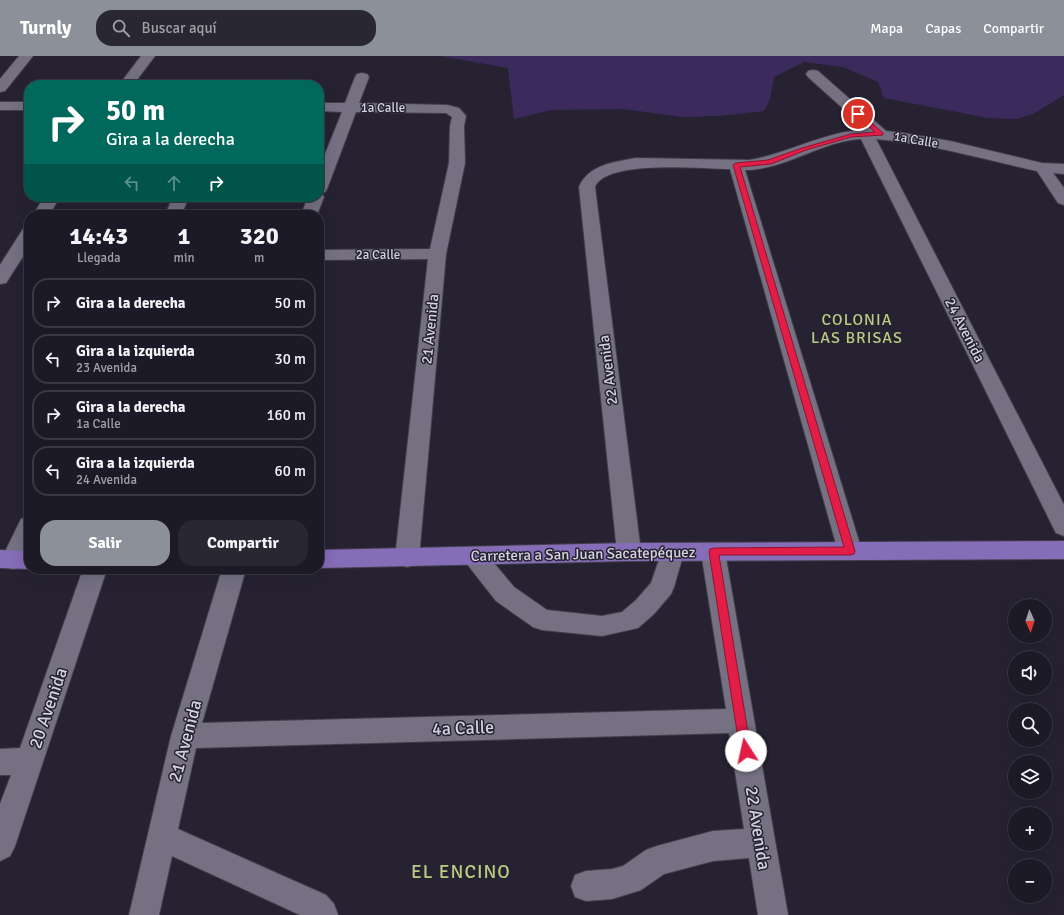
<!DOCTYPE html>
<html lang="es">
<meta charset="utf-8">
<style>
body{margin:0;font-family:Signika,sans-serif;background:#292732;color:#f1f3f6;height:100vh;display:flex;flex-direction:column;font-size:15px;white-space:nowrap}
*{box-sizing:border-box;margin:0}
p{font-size:13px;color:#a0a1a7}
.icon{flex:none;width:22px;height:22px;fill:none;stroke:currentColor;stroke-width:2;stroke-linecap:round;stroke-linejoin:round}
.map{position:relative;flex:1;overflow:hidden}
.details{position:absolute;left:24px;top:154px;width:300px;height:364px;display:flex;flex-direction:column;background:#1c1a26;border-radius:16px;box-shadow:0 4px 16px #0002,0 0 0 1px #3a3843}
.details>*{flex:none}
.top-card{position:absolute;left:24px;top:24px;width:300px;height:122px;border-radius:16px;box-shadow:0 4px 16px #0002,0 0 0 1px #3a3843;background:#00695c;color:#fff;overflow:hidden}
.needle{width:26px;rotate:177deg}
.tools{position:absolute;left:1008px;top:543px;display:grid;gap:8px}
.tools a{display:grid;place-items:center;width:44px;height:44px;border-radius:50%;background:#1c1a26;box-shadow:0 4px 16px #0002,0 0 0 1px #3a3843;font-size:20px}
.pin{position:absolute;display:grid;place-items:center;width:34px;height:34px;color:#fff;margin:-17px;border:2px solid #fff;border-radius:50%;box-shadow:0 1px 4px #0007}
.me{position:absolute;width:44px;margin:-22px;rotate:350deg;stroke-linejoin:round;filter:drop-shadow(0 0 3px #0008)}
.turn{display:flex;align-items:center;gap:14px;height:84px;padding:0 16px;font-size:18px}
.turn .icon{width:52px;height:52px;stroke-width:2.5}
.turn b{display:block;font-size:28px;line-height:34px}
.lanes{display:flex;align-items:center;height:38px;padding:0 16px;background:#0003;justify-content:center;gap:20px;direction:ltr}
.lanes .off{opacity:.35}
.eta{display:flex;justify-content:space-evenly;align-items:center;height:68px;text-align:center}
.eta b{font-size:24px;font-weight:700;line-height:28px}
.action{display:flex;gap:8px;margin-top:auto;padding:8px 16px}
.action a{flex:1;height:46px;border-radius:16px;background:#8c9099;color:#fff;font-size:16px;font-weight:700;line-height:46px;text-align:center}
.action a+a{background:#292732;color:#f1f3f6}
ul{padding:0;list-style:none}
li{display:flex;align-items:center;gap:12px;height:50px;margin:0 8px 6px;padding:0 8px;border:2px solid #3a3843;border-radius:16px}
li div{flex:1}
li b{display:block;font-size:15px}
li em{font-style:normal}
header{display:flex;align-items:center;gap:24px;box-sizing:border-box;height:56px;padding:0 20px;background:#8c9099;color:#fff}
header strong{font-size:19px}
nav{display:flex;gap:22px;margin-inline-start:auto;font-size:14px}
.search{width:280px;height:36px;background:#292732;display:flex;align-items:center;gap:10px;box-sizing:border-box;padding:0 14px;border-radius:16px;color:#a0a1a7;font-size:15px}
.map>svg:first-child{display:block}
.green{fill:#3b2b5c}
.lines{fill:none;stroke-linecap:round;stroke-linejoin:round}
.minor-casing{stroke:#433f4b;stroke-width:2}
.major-casing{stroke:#433f4b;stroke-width:2}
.minor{fill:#757183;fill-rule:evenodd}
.major{fill:#866db8;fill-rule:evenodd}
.route{fill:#e11d48;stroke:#92132f}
.labels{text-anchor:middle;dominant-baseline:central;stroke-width:3;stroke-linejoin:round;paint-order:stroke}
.far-street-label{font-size:13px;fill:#d3d1db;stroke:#262232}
.street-label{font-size:15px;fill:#d3d1db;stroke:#262232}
.neighbourhood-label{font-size:16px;letter-spacing:1px;fill:#bdca7f;stroke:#262232}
.near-street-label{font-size:18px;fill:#d3d1db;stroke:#262232}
.near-neighbourhood-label{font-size:19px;letter-spacing:1px;fill:#bdca7f;stroke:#262232}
</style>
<header>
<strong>Turnly</strong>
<div class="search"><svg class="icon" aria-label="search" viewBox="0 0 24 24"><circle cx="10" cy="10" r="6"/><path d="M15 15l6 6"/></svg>Buscar aquí</div>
<nav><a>Mapa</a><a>Capas</a><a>Compartir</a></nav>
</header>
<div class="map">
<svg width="1064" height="859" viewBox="0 0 1064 859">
<rect width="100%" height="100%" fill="#262232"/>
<path class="green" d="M440 0H1064V39L1033 58 1016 63 988 62 884 42 878 26 843 11 804 6 774 21 770 43 764 55 718 60 683 61 623 53 551 54 514 63 508 12Z"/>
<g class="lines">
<defs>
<g id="minor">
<path d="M19 0H33L5 35 0 36V23Z"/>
<path d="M141 0H155L133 29H119Z"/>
<path d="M813 14 818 15 886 75 903 77 950 85 1042 107 1064 108V118L1053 117 1064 132V149L1058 147 1037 115C983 103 931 88 876 83L1064 449V480L1056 477 1053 471 861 83C821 85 785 114 745 114L862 495 858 502 850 504 842 502 838 495 730 113C702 113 606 103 595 131L641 496 637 503 629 505 621 503 617 496 579 131C588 109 614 106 636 102L749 104C789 98 826 74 867 74L808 21 806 18 808 15Z"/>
<path d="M362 17 367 18 369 21 359 47 447 49 459 52 466 60 464 70 465 107 446 198 419 502 415 509 407 511 399 509 395 502 428 203 319 204V194L430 193 449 107 450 70 452 61 446 57 356 56 327 133 325 136 321 137 324 141 317 159H301L308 141H319V113L342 56 319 55V47H345L355 21 357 18Z"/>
<rect x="0" y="46" width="29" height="8"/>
<path d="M44 141H60L49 159H33Z"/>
<path d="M173 141H189L181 159H165Z"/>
<path d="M29 172V191L6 227 0 228V209L23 173Z"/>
<path d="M29 460C29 481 31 491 21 511L13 513 5 511 1 504 21 463Z"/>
<path d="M672 487 680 489 684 496 674 531 671 538 654 558 638 572 602 580 542 574 533 571 496 545 467 508 463 501 467 494 475 492 483 494 514 531 547 554 602 560 622 556 636 544 651 527 664 489Z"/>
<path d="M713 487 721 489 725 496 788 859H758L749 802 713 805 664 818 641 834 612 843 586 845 575 841 571 830 575 819 586 815 612 813 623 810 646 794 657 790 713 775 744 773 729 677 196 692 178 773 326 839 334 848 338 859H300L172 800 159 859H129L171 680 222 513H246L202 667 726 653 701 496 705 489Z"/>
<path d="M83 513H107L15 790 10 800 0 805V748L11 719H0V693L20 692Z"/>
</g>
<g id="major">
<path d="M1064 485V503L629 505 319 512V494L629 487Z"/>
<path d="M0 494 29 495 30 513 0 512Z"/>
</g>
</defs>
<use href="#minor" class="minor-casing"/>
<use href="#major" class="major-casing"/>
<use href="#minor" class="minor"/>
<use href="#major" class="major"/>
</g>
<path class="route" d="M856 57H860L883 77V79L851 81 806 94 771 108 740 111 855 495 854 498 850 499H719L751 695 750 699 746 701 741 699 740 695 709 496 710 493 714 492 844 491 733 109 736 107 768 104 802 92 851 78 875 76 856 59Z"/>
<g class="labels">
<g class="far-street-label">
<text x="383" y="52">1a Calle</text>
<text transform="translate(916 84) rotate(10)">1a Calle</text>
<text x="378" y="199">2a Calle</text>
</g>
<g class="street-label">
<text transform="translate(430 273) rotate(-84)">21 Avenida</text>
<text transform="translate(965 274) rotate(63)">24 Avenida</text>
<text transform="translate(608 314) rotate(-97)">22 Avenida</text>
<text transform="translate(583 498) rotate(-1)">Carretera a San Juan Sacatepéquez</text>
</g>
<g class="neighbourhood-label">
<text x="857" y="264">COLONIA<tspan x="857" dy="18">LAS BRISAS</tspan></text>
</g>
<g class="near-street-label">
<text transform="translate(48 652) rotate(-71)">20 Avenida</text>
<text transform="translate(463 672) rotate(-2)">4a Calle</text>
<text transform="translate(185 685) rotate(-75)">21 Avenida</text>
<text transform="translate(758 772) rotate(81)">22 Avenida</text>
</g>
<g class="near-neighbourhood-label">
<text x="461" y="816">EL ENCINO</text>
</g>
</g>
</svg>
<div class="tools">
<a><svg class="needle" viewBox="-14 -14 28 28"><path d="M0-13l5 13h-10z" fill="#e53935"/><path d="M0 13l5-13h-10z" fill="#a0a1a7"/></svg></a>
<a><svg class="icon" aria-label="sound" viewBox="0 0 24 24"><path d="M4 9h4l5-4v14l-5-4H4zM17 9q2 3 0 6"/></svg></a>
<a><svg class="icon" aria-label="search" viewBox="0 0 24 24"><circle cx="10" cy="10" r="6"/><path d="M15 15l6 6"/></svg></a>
<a><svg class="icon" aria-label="layers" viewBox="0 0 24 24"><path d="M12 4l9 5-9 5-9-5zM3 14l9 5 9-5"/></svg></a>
<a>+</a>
<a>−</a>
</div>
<div class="pin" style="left:858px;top:58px;background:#d93025"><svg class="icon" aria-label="arrive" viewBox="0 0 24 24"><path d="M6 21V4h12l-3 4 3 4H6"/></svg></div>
<svg class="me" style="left:746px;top:695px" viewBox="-20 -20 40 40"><circle r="19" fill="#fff"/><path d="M0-13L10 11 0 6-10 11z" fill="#e11d48"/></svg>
<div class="top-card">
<div class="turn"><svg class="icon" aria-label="right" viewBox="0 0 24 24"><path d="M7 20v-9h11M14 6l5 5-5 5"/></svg><div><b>50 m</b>Gira a la derecha</div></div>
<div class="lanes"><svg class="icon off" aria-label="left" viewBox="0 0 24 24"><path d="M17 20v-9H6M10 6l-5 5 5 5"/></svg><svg class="icon off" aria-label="ahead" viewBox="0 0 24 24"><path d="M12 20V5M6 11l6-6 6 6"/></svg><svg class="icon" aria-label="right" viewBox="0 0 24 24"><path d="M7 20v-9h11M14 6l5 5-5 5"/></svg></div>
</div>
<section class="details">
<div class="eta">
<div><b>14:43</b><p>Llegada</p></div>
<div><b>1</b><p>min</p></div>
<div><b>320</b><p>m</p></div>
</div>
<ul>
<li><svg class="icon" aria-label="right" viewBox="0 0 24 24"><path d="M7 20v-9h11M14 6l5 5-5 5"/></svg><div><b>Gira a la derecha</b></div><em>50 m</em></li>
<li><svg class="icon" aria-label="left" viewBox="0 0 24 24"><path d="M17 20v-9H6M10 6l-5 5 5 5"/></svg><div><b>Gira a la izquierda</b><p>23 Avenida</p></div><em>30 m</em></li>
<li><svg class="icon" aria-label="right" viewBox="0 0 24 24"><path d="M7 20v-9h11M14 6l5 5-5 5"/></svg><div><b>Gira a la derecha</b><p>1a Calle</p></div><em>160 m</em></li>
<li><svg class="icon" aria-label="left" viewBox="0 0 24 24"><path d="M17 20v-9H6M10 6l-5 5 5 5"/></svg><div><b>Gira a la izquierda</b><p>24 Avenida</p></div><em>60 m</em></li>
</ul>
<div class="action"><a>Salir</a><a>Compartir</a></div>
</section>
</div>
